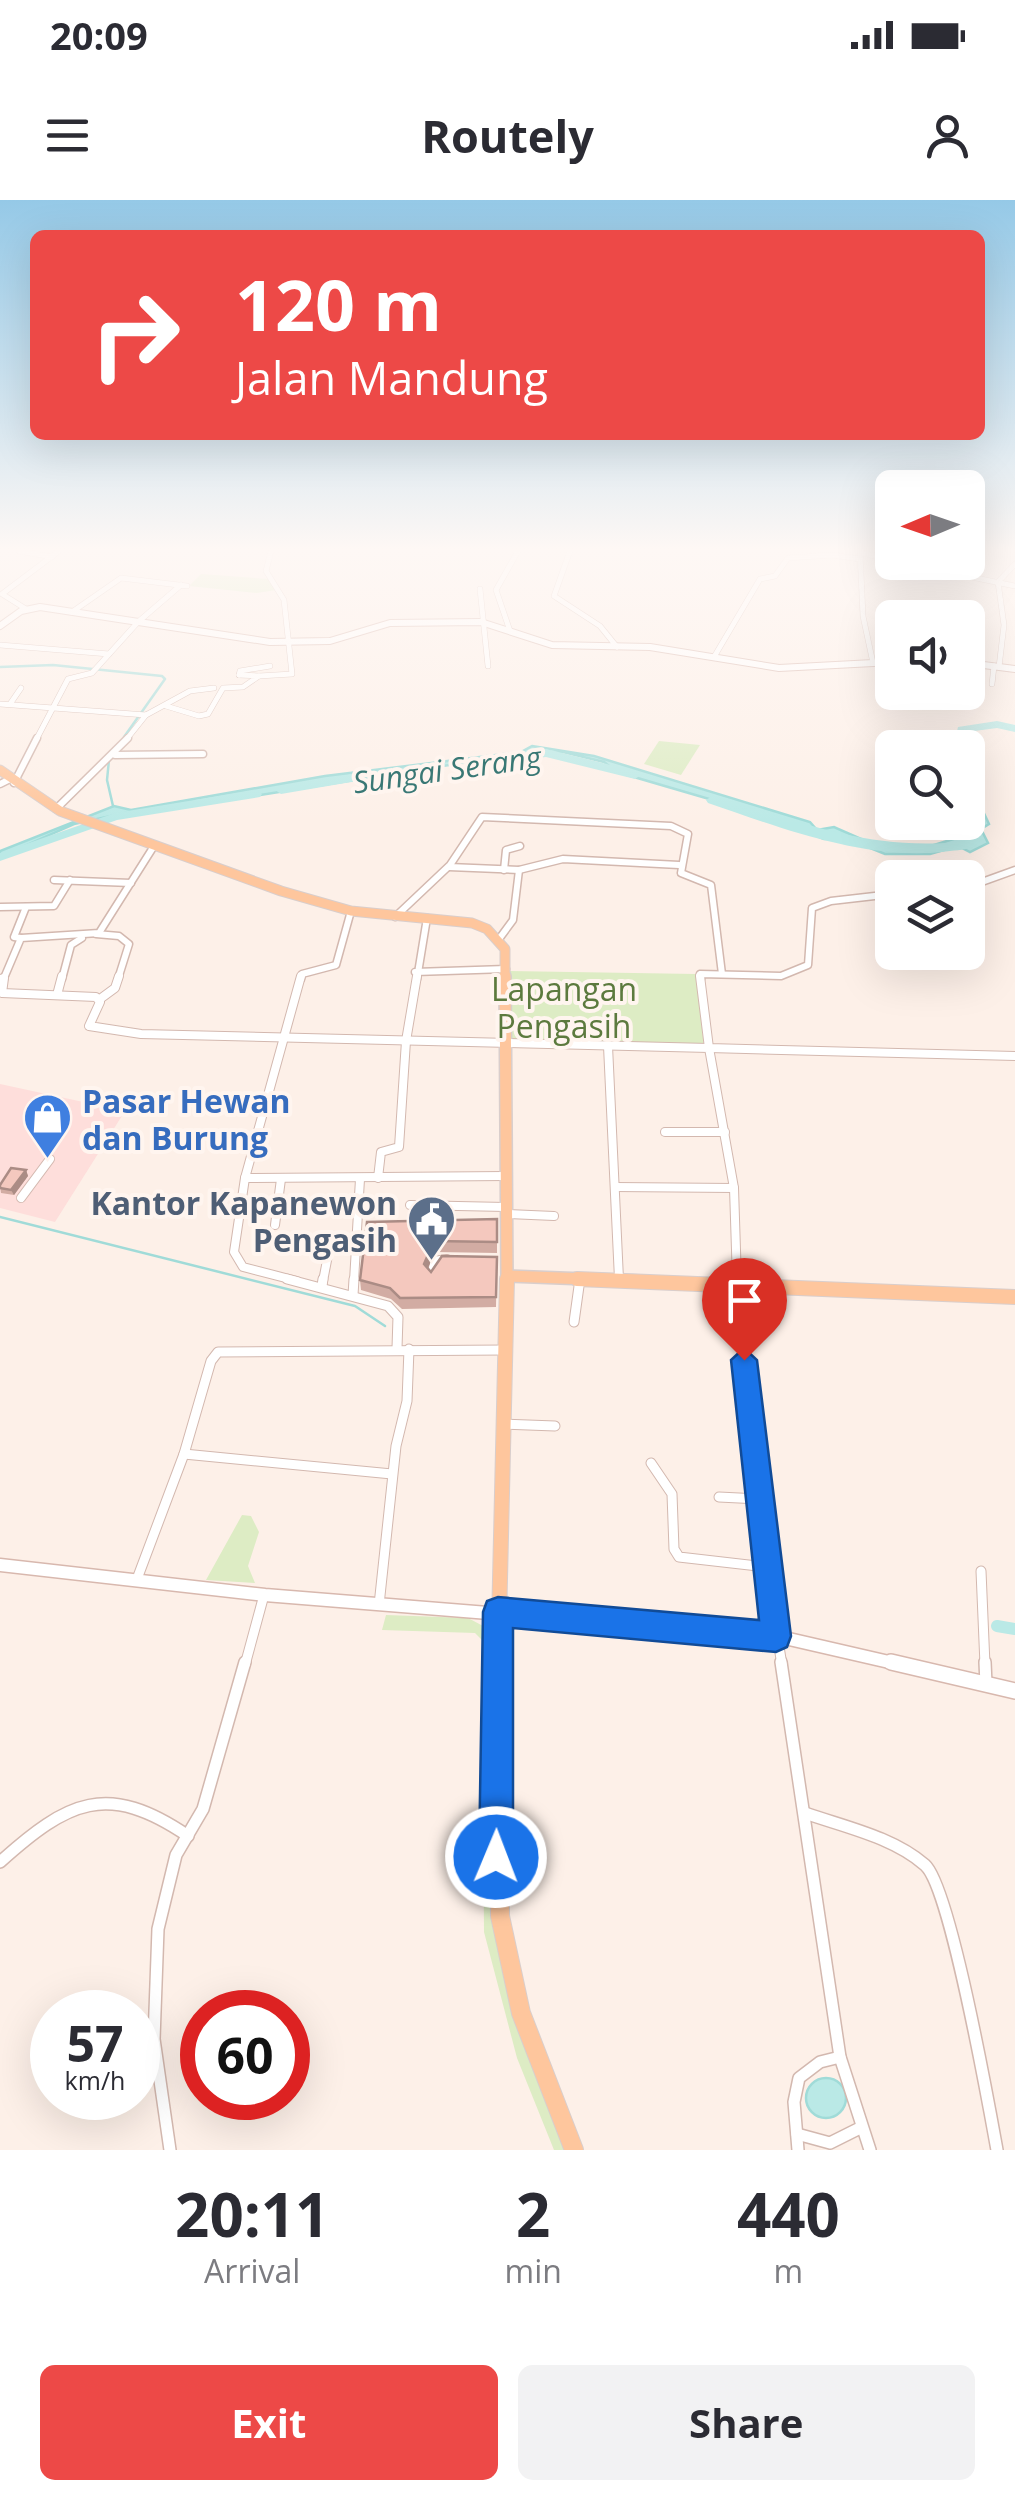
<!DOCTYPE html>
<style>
body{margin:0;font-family:"Open Sans",sans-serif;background:#f2f2f3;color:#2b2b33;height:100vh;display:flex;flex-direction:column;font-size:38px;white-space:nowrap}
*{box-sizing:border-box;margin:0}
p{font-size:32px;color:#7c7c81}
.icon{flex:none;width:55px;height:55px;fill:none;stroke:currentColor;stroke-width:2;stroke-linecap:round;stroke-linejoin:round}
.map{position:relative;height:1950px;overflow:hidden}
.panel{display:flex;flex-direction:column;background:#fff;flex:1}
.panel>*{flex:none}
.hud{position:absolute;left:30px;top:30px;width:955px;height:210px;border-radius:15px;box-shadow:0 10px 40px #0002;background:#ed4947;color:#fff;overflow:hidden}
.needle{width:65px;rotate:268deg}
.tools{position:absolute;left:875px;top:270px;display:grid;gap:20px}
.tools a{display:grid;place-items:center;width:110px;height:110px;border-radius:15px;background:#fff;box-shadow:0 10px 40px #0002;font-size:50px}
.speed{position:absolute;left:30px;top:1790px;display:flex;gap:20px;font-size:50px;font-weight:700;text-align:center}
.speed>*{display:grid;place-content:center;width:130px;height:130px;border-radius:50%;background:#fff;box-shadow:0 10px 40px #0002;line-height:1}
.speed small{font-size:25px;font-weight:400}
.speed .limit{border:15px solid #d22;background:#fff;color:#111}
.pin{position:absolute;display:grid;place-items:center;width:85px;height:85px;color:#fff;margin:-102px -42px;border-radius:50% 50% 50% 0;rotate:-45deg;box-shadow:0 0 10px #0007}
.pin .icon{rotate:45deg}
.me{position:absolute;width:110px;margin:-55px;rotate:1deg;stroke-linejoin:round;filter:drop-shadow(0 0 8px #0008)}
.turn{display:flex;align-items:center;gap:35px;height:210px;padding:0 40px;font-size:45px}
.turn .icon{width:130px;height:130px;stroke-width:2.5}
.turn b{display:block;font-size:70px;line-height:85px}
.eta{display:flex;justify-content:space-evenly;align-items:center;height:170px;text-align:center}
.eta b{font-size:60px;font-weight:700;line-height:70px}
.primary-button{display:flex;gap:20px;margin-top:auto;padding:20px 40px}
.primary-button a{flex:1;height:115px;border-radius:15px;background:#ed4947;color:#fff;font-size:40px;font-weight:700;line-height:115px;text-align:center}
.primary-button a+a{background:#f2f2f3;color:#2b2b33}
.status{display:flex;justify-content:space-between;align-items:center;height:70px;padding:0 50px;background:#fff;direction:ltr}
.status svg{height:28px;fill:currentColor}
header{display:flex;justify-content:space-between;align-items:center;height:130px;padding:0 40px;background:#fff;font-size:45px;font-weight:700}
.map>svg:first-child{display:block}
.commercial{fill:#fededb}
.green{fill:#ddecc4}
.water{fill:#bae9e6;stroke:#a0dbd8;stroke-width:2.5}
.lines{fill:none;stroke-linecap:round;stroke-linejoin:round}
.stream{stroke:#a0dbd8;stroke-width:2.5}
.canal{stroke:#bae9e6;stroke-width:12}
.river{fill:#bae9e6;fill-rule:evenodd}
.street-far4-casing{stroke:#d3b8af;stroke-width:6}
.street-far3-casing{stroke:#d3b8af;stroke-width:9}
.street-far2-casing{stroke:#d3b8af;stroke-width:10}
.street-far1-casing{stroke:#d3b8af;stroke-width:11}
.street-casing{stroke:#d3b8af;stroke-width:14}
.secondary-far2-casing{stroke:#d8b8ae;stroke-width:8}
.secondary-far1-casing{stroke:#d8b8ae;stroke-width:15}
.secondary-casing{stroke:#d8b8ae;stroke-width:18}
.primary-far3-casing{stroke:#d9cecc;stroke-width:11}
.primary-far2-casing{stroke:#d9cecc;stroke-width:14}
.primary-far1-casing{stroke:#d9cecc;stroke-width:16}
.primary-casing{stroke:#d9cecc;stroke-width:20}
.street-far4{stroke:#fff;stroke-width:5}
.street-far3{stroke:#fff;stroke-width:6}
.street-far2{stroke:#fff;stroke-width:8}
.street-far1{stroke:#fff;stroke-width:9}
.street{stroke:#fff;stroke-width:11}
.secondary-far2{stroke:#fff;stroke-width:6}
.secondary-far1{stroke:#fff;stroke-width:12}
.secondary{stroke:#fff;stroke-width:15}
.primary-far3{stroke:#fec69d;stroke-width:9}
.primary-far2{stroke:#fec69d;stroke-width:11}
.primary-far1{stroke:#fec69d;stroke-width:14}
.primary{stroke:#fec69d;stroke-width:18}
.wall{fill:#d2aca3}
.shaded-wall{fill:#ab8c85}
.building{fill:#f4c8be;stroke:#ab8c85;stroke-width:2.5}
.route{fill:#1a73e8;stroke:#114b97;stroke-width:2.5}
.labels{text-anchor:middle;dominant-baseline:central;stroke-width:8;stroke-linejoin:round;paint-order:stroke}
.far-water-label{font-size:30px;font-style:italic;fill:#397875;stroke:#fff5ef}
.park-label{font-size:32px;fill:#5c7a3e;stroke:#fff5ef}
.shop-label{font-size:32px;font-weight:bold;fill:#366cbe;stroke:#fff5ef;text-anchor:start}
.service-label{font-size:32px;font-weight:bold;fill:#4e5e75;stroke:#fff5ef;text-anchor:end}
</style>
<div class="status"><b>20:09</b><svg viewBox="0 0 49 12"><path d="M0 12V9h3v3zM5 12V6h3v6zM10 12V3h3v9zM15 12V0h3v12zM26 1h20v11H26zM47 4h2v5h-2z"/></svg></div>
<header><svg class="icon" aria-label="menu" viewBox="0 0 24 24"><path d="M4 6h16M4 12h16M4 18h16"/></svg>Routely<svg class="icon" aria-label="person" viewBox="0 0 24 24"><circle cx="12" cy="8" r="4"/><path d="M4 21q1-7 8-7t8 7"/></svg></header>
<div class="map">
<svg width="1015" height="1950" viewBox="0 0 1015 1950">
<rect width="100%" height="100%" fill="#fdf0e8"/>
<path class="commercial" d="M0 884 125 911 55 1022 0 1008Z"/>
<g class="green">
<path d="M201 374 269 379 276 390 257 393 189 386Z"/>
<path d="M659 541 700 545 681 575 644 564Z"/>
<path d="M509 771 696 774 704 846 507 840Z"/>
<path d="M242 1315 251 1316 259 1332 248 1366 255 1383 206 1380Z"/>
<path d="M386 1415 468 1418 485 1427 490 1439C500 1514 489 1593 489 1670 491 1769 529 1860 566 1950H554L517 1858 484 1732 482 1440 475 1433 382 1430Z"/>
</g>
<g class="water">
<path d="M532 546 594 556 810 622 817 630 834 627 886 650 921 649 960 637 961 623 968 622V607H981L989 624 981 629 988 643 970 652 958 646 930 654H885L848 639H824L764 615 617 572 604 562 563 552 487 559 248 597 167 604 74 624 0 657V651L114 606 131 610 325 576 521 552Z"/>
<circle cx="826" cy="1898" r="20"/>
</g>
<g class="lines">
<g class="stream">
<path d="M0 467 53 465 162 476 165 479 124 537"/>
<path d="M109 560 107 580 113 606"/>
<path d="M0 1017 355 1106 385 1126"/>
</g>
<path class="canal" d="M997 1426 1015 1429"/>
<g class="river">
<path d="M997 521 1015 525V532L997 528 967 532 965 548H953L958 527Z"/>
<path d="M546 549 639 572 641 575 635 579 546 557 514 560 508 556 514 552Z"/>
<path d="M359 573 363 574V580L281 594 275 590 281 586Z"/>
<path d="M256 590 262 594 260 597 117 620 0 661V653L115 613Z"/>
<path d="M712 596C800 621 872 653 966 641L968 608 979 614 980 644C971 649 961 650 950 651 868 662 784 629 708 603L706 600Z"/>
</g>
<defs>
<g id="street-far4">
<path d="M19 351 52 357"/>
<path d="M570 351 554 396 600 426 617 447"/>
<path d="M899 362 1015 386"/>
<path d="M480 389 488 466"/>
<path d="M26 409 2 394 59 351"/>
<path d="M72 412 121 378 187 386"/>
<path d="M510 431 496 390 518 351"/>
<path d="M0 445 109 454"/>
<path d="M714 457 760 379 775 376 788 358 832 355 860 359"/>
<path d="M873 463 863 416 860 352 892 361"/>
<path d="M999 467 1004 425 998 382 1015 364"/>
<path d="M239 475 240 471 270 466"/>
<path d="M259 476 292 474 284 400 266 371 271 351"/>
<path d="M992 484 994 466"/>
<path d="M0 504 146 515 190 491 214 488"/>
<path d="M10 504 21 488"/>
<path d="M166 506 199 516 208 514 223 488 243 487 259 476 239 475"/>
<path d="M36 540 68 479 92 473 138 422 181 385"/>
<path d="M126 540 146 515"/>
</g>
<g id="street-far3">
<path d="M115 555 203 554"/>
<path d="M14 583 37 538"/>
<path d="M0 584 10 579"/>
<path d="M56 609 128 538"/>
<path d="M449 667 519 670 563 659 679 665"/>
<path d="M504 670 506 650 520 646"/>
<path d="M54 680 131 683"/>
<path d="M968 687 1015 670"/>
<path d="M0 707 54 706 70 680"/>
<path d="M395 717 450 665 482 617 671 626 688 634 681 673 711 685 722 774"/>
<path d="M96 734 119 736 129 744 118 779"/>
<path d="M21 738 14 737 26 707"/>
<path d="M499 739 513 720 519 670"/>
<path d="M415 772 506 769"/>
<path d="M4 778 21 738 99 733 154 646"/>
<path d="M0 779H4"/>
<path d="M62 779 71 745 82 738"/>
<path d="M301 779 302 774 336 765 351 711"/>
<path d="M417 779 427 718"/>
<path d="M701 779 700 774 781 776 808 765 812 708 831 701 892 694"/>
</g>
<g id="street-far2">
<path d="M700 776 709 848 1015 856"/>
<path d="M0 779 4 778 2 793 96 797 100 802 89 826 141 834 709 848 734 988 737 1081"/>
<path d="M57 795 62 776"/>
<path d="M100 799 115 788 119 776"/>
<path d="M608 846 619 1079"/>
<path d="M665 932H725"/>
<path d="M245 978 506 976"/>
<path d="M378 978 381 952 399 947 406 841 417 776"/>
<path d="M615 987 734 988"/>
<path d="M21 998 50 959"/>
<path d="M410 1005 506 1007"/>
<path d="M506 1014 554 1016"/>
<path d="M275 1025 281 979"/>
<path d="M432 1075 434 1061 447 1059"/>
<path d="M297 1081 243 1067 234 1052 245 978 301 776"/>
<path d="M323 1081 330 1045"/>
<path d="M354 1081 360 979"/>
</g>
<g id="street-far1">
<path d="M287 1079 388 1106 398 1117 397 1148"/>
<path d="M737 1079 766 1367 782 1465"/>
<path d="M322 1086 323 1079"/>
<path d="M353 1095 354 1079"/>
<path d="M574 1122 580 1079"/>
<path d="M502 1224 555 1226"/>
<path d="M184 1254 392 1274"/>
<path d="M651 1263 672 1294 674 1349 679 1357 766 1367"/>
<path d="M719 1297 759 1299"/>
<path d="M981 1371 985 1465"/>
<path d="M137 1379 184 1254 211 1161 218 1152 505 1150"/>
<path d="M379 1405 396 1246 407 1201 409 1149"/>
<path d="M245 1465 264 1395"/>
</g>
<g id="street">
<path d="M781 1462 840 1857 870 1950"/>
<path d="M985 1462 986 1484"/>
<path d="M805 1613C845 1627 893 1637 925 1665 950 1687 989 1906 997 1950"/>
<path d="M0 1662C68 1601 107 1581 188 1636"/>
<path d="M797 1934 830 1943 860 1928"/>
<path d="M170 1950 154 1839 158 1729 176 1655 203 1609 245 1462"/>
<path d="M798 1950 794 1902 799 1878 820 1862 840 1857"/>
</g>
<g id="secondary-far2">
<path d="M0 426 21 411 40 407 270 442 330 441 390 423 481 422 552 445 650 447 779 468 892 462"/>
<path d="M968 463 1015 469"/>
</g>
<path id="secondary-far1" d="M0 1365 265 1395 776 1436 902 1465"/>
<path id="secondary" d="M891 1462 1015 1491"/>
<path id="primary-far3" d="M0 570 60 611 281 691 351 711 472 723 487 729 505 749V779"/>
<g id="primary-far2">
<path d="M505 776 507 1081"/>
<path d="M507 1076 638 1081"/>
</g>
<g id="primary-far1">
<path d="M577 1079 1015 1097"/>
<path d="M498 1465 507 1079"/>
</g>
<path id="primary" d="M498 1462 500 1716 521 1813 574 1950"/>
</defs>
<use href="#street-far4" class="street-far4-casing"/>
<use href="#street-far3" class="street-far3-casing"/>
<use href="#street-far2" class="street-far2-casing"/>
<use href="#street-far1" class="street-far1-casing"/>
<use href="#street" class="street-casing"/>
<use href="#secondary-far2" class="secondary-far2-casing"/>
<use href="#secondary-far1" class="secondary-far1-casing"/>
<use href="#secondary" class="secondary-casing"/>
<use href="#primary-far3" class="primary-far3-casing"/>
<use href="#primary-far2" class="primary-far2-casing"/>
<use href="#primary-far1" class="primary-far1-casing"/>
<use href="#primary" class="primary-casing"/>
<use href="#street-far4" class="street-far4"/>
<use href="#street-far3" class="street-far3"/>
<use href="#street-far2" class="street-far2"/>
<use href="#street-far1" class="street-far1"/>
<use href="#street" class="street"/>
<use href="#secondary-far2" class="secondary-far2"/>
<use href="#secondary-far1" class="secondary-far1"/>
<use href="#secondary" class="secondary"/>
<use href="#primary-far3" class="primary-far3"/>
<use href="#primary-far2" class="primary-far2"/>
<use href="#primary-far1" class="primary-far1"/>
<use href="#primary" class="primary"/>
</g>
<g class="wall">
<path d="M26 970 28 976 14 995 1 993 0 985Z"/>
<path d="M497 1019V1053L435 1052 428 1068 431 1072 497 1057 496 1107 402 1109 391 1099 361 1090 360 1080 367 1022Z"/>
</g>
<g class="shaded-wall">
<path d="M26 970 28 976 14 995 11 990Z"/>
<path d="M434 1041 435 1052 425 1075 424 1064Z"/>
</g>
<g class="building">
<path d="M11 968 26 970 11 990 0 988V985Z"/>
<path d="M497 1019V1042L434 1041 424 1064 431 1072 442 1056 497 1057 496 1097 400 1098 390 1088 360 1080 367 1022Z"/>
</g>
<linearGradient id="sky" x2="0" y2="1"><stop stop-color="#95c9e7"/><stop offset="0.56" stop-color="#fef8f5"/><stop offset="1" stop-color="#fef8f5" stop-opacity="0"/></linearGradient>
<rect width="1015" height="624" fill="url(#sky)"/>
<path class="route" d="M744 1148 757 1160 791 1436 787 1447 776 1452 513 1428V1657L508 1669 496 1674 484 1669 479 1657 483 1412 487 1401 498 1397 759 1420 731 1160Z"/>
<defs>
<symbol id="shop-pin" viewBox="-11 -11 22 30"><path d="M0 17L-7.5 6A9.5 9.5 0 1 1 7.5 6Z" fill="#3f7fe0" stroke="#fff5ef"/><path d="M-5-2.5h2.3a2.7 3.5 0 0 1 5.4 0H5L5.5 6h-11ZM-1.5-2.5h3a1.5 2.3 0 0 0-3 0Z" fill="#fff"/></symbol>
<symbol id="civic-pin" viewBox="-11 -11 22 30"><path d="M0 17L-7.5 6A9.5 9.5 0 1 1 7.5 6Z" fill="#5c6f8a" stroke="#fff5ef"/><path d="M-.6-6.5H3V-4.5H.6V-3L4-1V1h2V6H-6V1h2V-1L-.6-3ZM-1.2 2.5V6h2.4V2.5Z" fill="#fff"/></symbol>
</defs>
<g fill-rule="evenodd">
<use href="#shop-pin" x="20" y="890" width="55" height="75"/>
<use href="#civic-pin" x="404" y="992" width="55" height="75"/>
</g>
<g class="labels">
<g class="far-water-label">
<text transform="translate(447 569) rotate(-8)">Sungai Serang</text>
</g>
<g class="park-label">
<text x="564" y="788">Lapangan<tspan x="564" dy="37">Pengasih</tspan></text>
</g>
<g class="shop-label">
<text x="82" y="900">Pasar Hewan<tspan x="82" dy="37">dan Burung</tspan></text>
</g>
<g class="service-label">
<text x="397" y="1002">Kantor Kapanewon<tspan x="397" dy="37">Pengasih</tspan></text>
</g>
</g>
</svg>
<div class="tools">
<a><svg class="needle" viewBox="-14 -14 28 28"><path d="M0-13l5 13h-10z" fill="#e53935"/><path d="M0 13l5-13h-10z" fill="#7c7c81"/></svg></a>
<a><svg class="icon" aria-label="sound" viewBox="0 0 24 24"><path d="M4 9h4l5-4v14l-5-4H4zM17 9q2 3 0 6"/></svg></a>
<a><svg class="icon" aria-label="search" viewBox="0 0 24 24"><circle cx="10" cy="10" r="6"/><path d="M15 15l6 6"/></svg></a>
<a><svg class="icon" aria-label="layers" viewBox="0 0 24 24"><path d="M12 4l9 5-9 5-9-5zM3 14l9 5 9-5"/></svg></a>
</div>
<div class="speed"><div>57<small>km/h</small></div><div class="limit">60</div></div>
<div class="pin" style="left:744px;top:1160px;background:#d93025"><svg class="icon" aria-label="arrive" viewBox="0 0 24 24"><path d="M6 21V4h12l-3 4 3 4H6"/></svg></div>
<svg class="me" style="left:496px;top:1657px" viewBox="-20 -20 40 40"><circle r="17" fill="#1a73e8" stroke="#fff" stroke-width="3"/><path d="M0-11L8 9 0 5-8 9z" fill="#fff"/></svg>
<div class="hud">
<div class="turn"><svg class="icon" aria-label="right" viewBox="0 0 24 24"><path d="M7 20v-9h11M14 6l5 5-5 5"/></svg><div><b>120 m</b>Jalan Mandung</div></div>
</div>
</div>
<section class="panel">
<div class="eta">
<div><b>20:11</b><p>Arrival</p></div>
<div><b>2</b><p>min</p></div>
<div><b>440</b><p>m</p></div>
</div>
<div class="primary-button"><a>Exit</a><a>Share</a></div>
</section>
